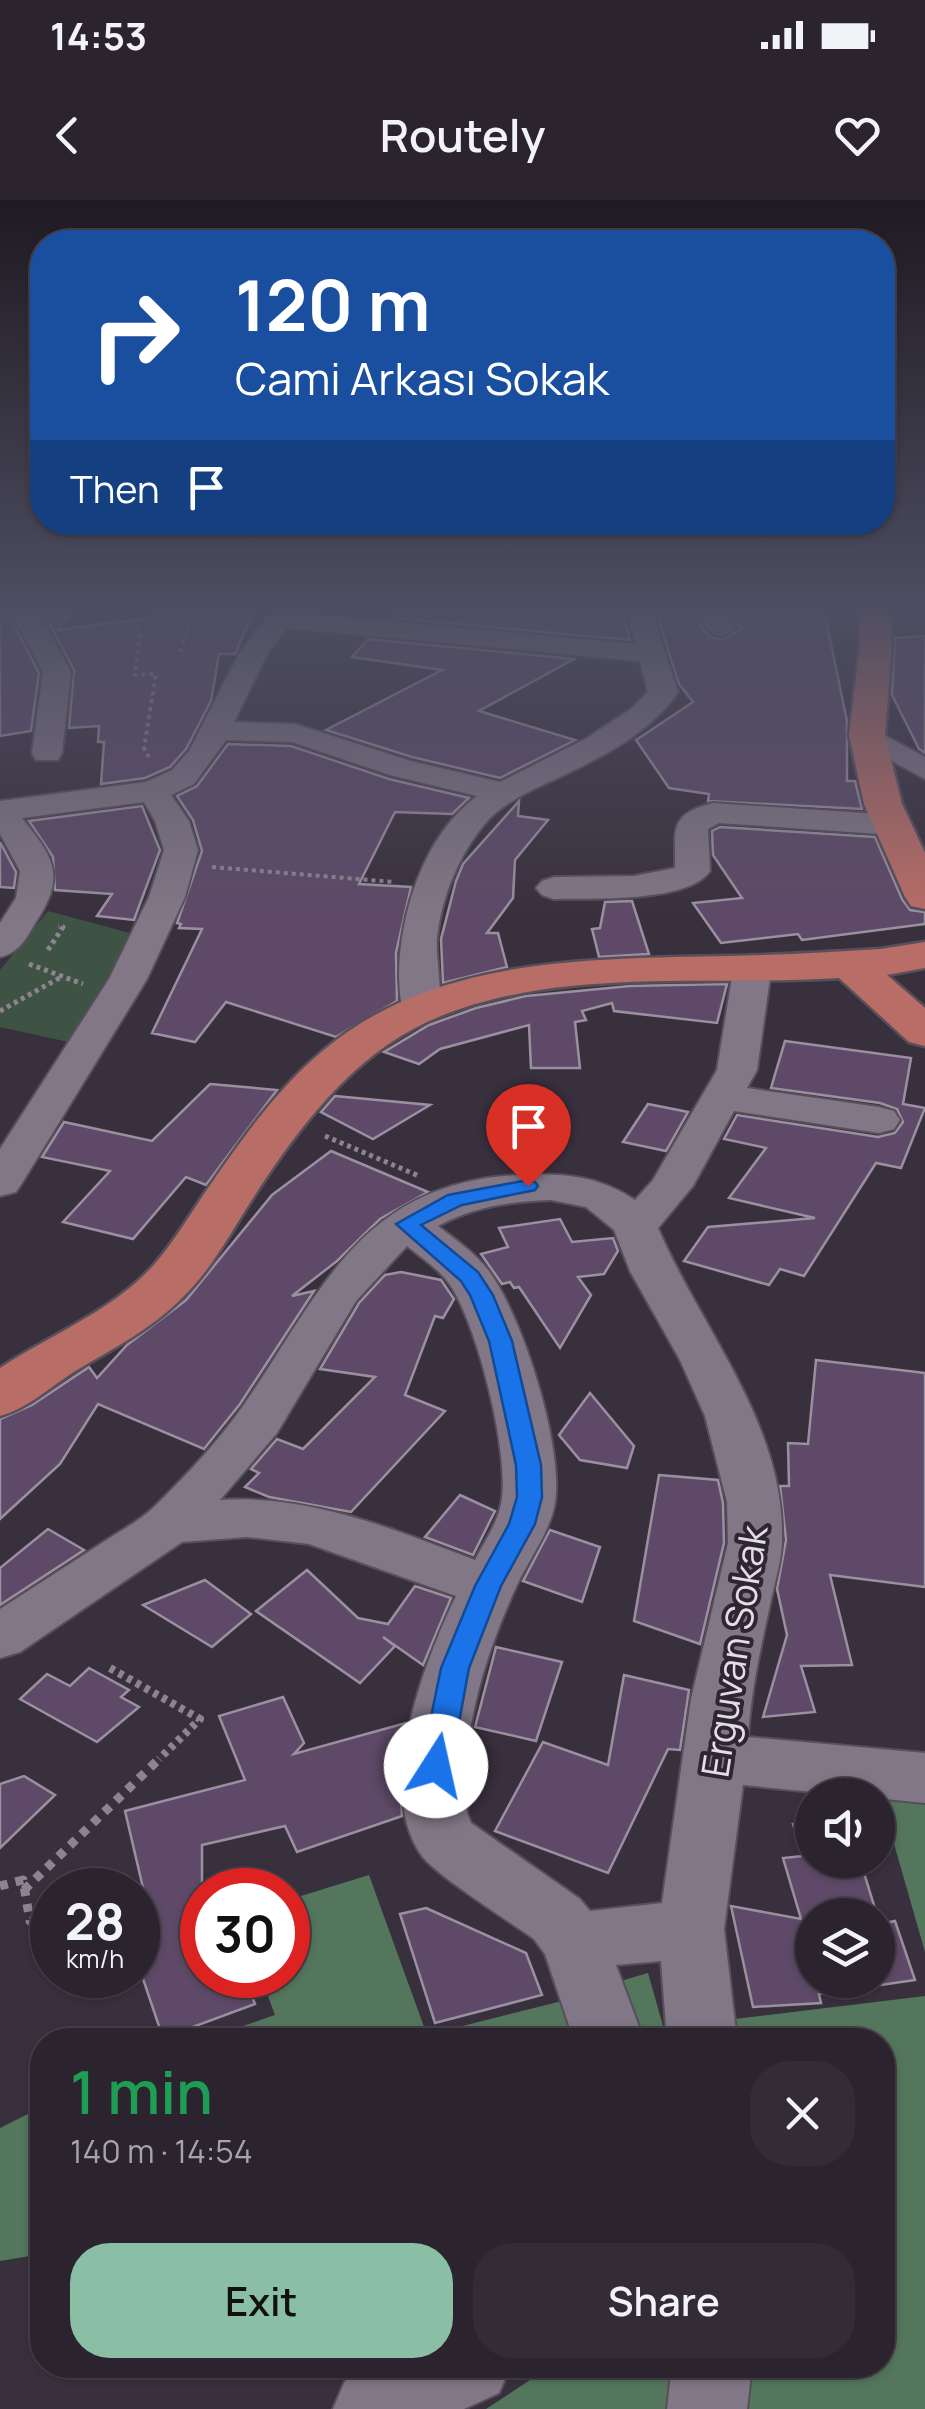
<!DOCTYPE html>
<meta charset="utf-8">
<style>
body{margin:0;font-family:Manrope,sans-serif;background:#332c36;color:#f1f3f6;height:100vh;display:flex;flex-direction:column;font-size:38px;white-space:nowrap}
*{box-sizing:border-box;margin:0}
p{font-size:32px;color:#a6a4aa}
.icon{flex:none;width:55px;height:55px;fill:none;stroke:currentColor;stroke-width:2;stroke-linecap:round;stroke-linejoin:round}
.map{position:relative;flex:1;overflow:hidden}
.drawer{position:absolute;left:30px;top:1828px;width:865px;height:350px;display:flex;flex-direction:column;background:#2b242e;border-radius:40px;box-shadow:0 2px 8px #0004,0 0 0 2px #47414a}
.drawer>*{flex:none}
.banner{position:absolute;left:30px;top:30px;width:865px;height:305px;border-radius:40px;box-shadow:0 2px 8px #0004,0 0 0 2px #47414a;background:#1a4fa0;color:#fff;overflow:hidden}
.controls{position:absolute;left:795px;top:1578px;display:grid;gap:20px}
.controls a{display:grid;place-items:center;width:100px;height:100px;border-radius:50%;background:#2b242e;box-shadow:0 2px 8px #0004,0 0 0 2px #47414a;font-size:50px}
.speed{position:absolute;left:30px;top:1668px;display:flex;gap:20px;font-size:50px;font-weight:700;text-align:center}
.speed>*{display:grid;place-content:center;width:130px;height:130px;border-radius:50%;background:#2b242e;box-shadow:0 2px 8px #0004,0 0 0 2px #47414a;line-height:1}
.speed small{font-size:25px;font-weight:400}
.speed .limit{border:15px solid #d22;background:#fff;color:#111}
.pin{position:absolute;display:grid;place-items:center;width:85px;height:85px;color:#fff;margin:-102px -42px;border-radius:50% 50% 50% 0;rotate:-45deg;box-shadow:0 0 10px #0007}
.pin .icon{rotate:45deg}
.me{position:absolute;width:110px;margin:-55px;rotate:10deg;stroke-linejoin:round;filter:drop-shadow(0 0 8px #0008)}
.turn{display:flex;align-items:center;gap:35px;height:210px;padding:0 40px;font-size:45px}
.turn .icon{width:130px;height:130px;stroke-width:2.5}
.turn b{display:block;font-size:70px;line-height:85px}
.then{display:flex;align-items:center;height:95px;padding:0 40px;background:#0003;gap:20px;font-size:38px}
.round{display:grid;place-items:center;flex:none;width:105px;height:105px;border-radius:40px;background:#332c36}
.headline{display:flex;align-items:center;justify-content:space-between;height:170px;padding:0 40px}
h1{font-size:60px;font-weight:600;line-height:75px;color:#1e9e55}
.action{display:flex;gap:20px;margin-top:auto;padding:20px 40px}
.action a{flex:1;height:115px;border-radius:40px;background:#8abfa5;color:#111;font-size:40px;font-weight:600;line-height:115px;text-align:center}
.action a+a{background:#332c36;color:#f1f3f6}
.status{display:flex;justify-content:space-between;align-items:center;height:70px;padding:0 50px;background:#2b242e;direction:ltr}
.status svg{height:28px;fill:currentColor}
header{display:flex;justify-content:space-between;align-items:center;height:130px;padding:0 40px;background:#2b242e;font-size:45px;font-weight:600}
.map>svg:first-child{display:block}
.green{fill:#3f5344}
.forest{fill:#54765d}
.building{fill:#5e4a68;stroke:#9a90a0;stroke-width:2.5}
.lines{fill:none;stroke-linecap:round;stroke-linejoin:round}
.minor-casing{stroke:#574f5a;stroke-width:4}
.major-casing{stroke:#574f5a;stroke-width:5}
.path-far3{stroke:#8c8590;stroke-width:4;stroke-dasharray:4 4;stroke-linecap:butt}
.path-far2{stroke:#8c8590;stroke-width:5;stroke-dasharray:4 4;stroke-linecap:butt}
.path-far1{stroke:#8c8590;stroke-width:8;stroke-dasharray:5 5;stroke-linecap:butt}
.path{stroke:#8c8590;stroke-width:9;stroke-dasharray:8 8;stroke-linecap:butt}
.minor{fill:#817786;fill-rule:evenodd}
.major{fill:#b86d67;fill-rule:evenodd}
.route{fill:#1a73e8;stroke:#114b97;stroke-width:2.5}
.labels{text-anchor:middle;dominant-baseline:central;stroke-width:8;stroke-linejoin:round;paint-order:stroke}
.near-street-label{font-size:38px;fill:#e3dee6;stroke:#2e2633}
</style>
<div class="status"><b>14:53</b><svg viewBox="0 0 49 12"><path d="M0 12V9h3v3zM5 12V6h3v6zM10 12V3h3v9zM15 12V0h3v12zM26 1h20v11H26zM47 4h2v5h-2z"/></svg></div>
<header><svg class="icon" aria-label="back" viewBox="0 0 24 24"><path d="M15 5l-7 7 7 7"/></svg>Routely<svg class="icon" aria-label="heart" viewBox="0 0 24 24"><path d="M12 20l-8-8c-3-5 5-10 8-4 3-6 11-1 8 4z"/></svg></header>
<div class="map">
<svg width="925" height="2209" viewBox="0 0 925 2209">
<rect width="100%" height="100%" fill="#39303d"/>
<path class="green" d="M48 711 137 735 73 843 0 827V770Z"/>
<g class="forest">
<path d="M878 1588 925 1591V1752Z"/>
<path d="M369 1675 427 1835 562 1801 576 1840H202L275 1815 260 1775H288V1700Z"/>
<path d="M648 1773 667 1840H632L624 1780Z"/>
<path d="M925 1796V2209H747L751 2165H882V1840H729L726 1820Z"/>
<path d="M42 1907V2054L0 2061V1928Z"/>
<path d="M553 2165H688L682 2209H486Z"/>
</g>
<g class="building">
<path d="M0 406H4L39 473 31 531 0 536Z"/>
<path d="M40 406H76L57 430 156 417 159 409 256 406 235 454H219L211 501 186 549 170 567 145 578 101 584 104 542H98L99 526 69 528 74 470Z"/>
<path d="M407 406H629L624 420 630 440 393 418Z"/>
<path d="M664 406H683L710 437 722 440 741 429 722 406H823L847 521V581H855L862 609 708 601 709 594 669 588 636 540 693 502 679 484 658 419Z"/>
<path d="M925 436V553L919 549 892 495 895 438Z"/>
<path d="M368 439 574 459 479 511 575 540 500 578 412 557 326 530 442 470 352 457Z"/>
<path d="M228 544 291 546 389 579 469 598 452 614 395 612 359 684 411 687 396 753 397 801 336 837 226 802 195 842 152 833 202 729 179 728 181 724 177 723 202 651 193 620 177 596 197 586Z"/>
<path d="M519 601 518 616 548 620 515 660 513 698 487 733H498L507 767 443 783 441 739 456 681 463 664Z"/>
<path d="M142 606 160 650 134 720 97 716 112 694 55 690 53 657 29 621Z"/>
<path d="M720 627 875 637 902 699 910 710 925 712V724L802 740 798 734 721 743 693 703 742 698 713 655 712 631Z"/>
<path d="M0 642 16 672 14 688 0 687Z"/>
<path d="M632 701 649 754 599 757 592 729 600 728 605 702Z"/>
<path d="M727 784 717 823 614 811 612 803 582 811 586 820 575 822 580 868H531L529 825 440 849 419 864 384 852 429 825 476 808 526 796 630 786Z"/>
<path d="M785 841 911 858 903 904 925 908 901 968 876 963 804 1076 780 1069 769 1085 684 1061 708 1027 815 1018 729 998 766 948 724 939 737 915 878 937 895 933 903 922 897 909 880 903 771 888Z"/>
<path d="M210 884 277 890 206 985 186 977 133 1039 63 1022 110 971 42 957 64 922 152 941Z"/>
<path d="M335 896 430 905 373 939 321 912Z"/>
<path d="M648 904 688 912 666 951 623 942Z"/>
<path d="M331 951 428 992 380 1019 337 1061 292 1096 314 1091 240 1204 204 1249 98 1204 60 1264 0 1319V1219L32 1205 89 1167 97 1178 127 1145 186 1100 272 995Z"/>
<path d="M560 1019 572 1042 613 1038 618 1051 604 1074 578 1077 591 1095 560 1148 519 1087 514 1088 510 1082 502 1084 481 1054 508 1047 499 1028Z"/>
<path d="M401 1072 441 1080 454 1099 443 1118 435 1116 405 1195 445 1211 351 1312 269 1297 245 1287 259 1273 251 1269 277 1239 303 1249 375 1177 320 1169 359 1103 385 1075Z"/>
<path d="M816 1160 925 1173V1387L830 1375 852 1465 801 1466 815 1512 763 1517 787 1435 777 1389 786 1340 780 1286H789L788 1243 808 1244Z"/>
<path d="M590 1193 634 1246 627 1268 580 1260 559 1235Z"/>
<path d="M659 1275 718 1280 723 1303 724 1343 700 1444 634 1421Z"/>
<path d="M460 1295 495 1311 473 1355 425 1337Z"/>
<path d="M48 1329 84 1350 0 1405V1368Z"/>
<path d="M550 1330 600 1347 582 1402 523 1381Z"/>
<path d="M307 1370 358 1418 388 1424 415 1386 451 1398 423 1465 383 1437 395 1446 360 1483 256 1411Z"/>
<path d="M205 1380 251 1414 212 1447 143 1405Z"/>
<path d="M496 1447 562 1462 536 1541 475 1527Z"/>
<path d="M89 1468 129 1490 121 1497 139 1507 97 1542 20 1499 47 1474 70 1486Z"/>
<path d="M624 1475 689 1490 680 1550 668 1549 608 1673 495 1631 543 1542 608 1565Z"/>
<path d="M283 1497 304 1543 294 1554 406 1523 400 1562 402 1616 297 1652 285 1626 202 1645V1775H244L255 1804 163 1838 138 1764V1727L151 1722 125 1611 245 1580 219 1516Z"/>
<path d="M24 1576 55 1595 0 1648V1584Z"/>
<path d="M812 1622V1660H860L877 1715H812V1780H878V1718L879 1724 895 1721 915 1780 819 1794 821 1803 753 1807 731 1706 801 1719 783 1658 803 1656 793 1624Z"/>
<path d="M426 1708 526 1753 542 1795 435 1823 400 1714Z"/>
</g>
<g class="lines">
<defs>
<g id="minor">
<path d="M8 406H35L71 472 62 553 58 560H36L32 553 43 472Z"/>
<path d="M276 406H303L298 413 635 444 628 419 633 406H660L654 419 678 492C650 533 604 556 560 577 534 589 502 602 483 626 458 657 441 699 437 739 435 761 446 797 434 814L420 818 406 814C399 803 400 790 399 777 399 714 424 635 477 596L390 575 292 542 226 540 194 584 171 595 189 621 198 650 185 697 147 779 22 983 16 992 0 996V949L109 779 149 697 164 650 155 621 144 602 22 618C56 660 66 677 34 725 25 741 18 753 0 757V723L16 698 20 671 0 634V601L146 582 172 570 189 551 240 452ZM287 428 640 461 648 492 631 509 587 538 500 582 411 561 295 524 234 522 267 454Z"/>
<path d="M687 406H716L737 428 723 436 713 434Z"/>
<path d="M867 526 925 557V579L856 541 852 535 856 529Z"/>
<path d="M713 603 894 615 906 618 911 625 906 632 894 635 719 623 708 629 710 671C688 703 591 698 554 699L542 695 536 688 542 681 554 677 634 676 675 668C676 630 667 615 713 603Z"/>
<path d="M752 760 765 763 771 771 757 870 747 888 879 907 894 911 900 920 894 929 879 933 734 911 693 986 658 1028C701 1129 785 1224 782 1340 782 1360 775 1381 771 1400 761 1446 751 1490 748 1537L925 1553V1603L743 1585 724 1729 737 1840H667L661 1761 616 1765 644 1840H574L545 1754 534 1739C509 1721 437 1676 422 1656 374 1591 425 1460 456 1396L309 1344 247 1337 182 1342 20 1452 0 1458V1409C34 1387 68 1365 102 1343 118 1332 138 1322 152 1309 183 1279 218 1242 243 1206 320 1095 360 982 519 975 562 973 598 975 635 1000L653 980 717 870 733 771 739 763ZM551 1000 586 1007 614 1030 630 1071 680 1160 705 1216 727 1302 728 1343 691 1499 662 1703 590 1711 580 1699 471 1623 467 1613C460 1534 484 1457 517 1385 529 1359 550 1332 555 1303 564 1247 522 1116 489 1071 475 1053 456 1040 438 1026 476 1006 508 1002 551 1000ZM407 1046C423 1059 442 1071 452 1088 478 1129 511 1257 501 1304 497 1324 484 1342 475 1360 394 1329 308 1294 220 1300L277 1233 356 1101Z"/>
<path d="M380 2165H511L499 2193 464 2209H333L345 2181Z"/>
<path d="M672 2165H752L747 2209H667Z"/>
</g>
<g id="major">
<path d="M859 406H889L892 444 885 535 902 604 925 653V709L911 706 905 697 864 604 849 535 860 444Z"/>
<path d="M925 742V768L887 775 925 808V846L909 842 839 778C705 787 552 765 427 822 351 857 297 930 253 998 231 1032 212 1069 183 1097 153 1128 114 1148 77 1170 51 1186 29 1208 0 1216V1168C50 1135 110 1112 151 1068 172 1045 187 1019 204 994 239 943 276 889 325 849 437 756 591 759 729 756 780 755 830 752 880 749Z"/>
</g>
</defs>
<use href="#minor" class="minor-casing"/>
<use href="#major" class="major-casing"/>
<g class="path-far3">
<path d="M128 406V417L140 432 135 475 156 474 144 548 149 557"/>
<path d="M179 406 194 408"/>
<path d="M191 412 238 421"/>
<path d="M180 452 196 406"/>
<path d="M212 667 394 682"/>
</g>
<g class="path-far2">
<path d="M48 750 63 727 58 726"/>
<path d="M29 764 83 784"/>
<path d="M0 811 63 776"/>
<path d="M325 936 419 976"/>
</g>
<path class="path-far1" d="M110 1468 200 1519 159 1559"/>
<g class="path">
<path d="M0 1686 23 1680 30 1721 52 1717"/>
<path d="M24 1690 161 1557"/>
</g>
<use href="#minor" class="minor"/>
<use href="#major" class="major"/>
</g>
<linearGradient id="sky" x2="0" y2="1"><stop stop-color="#1f1a22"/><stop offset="0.57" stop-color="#4e4e62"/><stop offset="1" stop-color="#4e4e62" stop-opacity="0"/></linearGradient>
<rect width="925" height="716" fill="url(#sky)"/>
<path class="route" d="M528 980 535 982 538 986 535 990 462 1005 421 1025 478 1072 493 1095 512 1141 541 1265 542 1297 535 1324 501 1386 469 1468 451 1566 446 1574 436 1577 426 1574 421 1566 441 1468 475 1386 509 1324 517 1297 516 1265 489 1141 470 1095 461 1081 396 1024 448 995Z"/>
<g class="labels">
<g class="near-street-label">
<text transform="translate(733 1451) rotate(-81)">Erguvan Sokak</text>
</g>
</g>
</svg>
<div class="controls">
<a><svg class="icon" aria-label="sound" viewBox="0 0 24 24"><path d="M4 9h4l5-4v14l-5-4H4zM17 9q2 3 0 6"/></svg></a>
<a><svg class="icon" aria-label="layers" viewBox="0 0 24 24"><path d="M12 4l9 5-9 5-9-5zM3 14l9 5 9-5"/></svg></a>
</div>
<div class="speed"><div>28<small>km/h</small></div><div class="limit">30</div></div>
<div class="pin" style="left:528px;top:986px;background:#d93025"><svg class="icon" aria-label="arrive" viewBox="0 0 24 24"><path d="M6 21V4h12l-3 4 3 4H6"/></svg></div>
<svg class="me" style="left:436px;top:1566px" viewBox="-20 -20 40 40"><circle r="19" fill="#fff"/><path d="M0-13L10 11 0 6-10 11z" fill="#1a73e8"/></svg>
<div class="banner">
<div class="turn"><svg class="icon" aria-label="right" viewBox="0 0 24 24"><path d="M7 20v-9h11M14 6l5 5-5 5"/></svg><div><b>120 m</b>Cami Arkası Sokak</div></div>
<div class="then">Then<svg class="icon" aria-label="arrive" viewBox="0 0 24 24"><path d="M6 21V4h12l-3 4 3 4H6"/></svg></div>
</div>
<section class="drawer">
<div class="headline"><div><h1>1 min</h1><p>140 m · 14:54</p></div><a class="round"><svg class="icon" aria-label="close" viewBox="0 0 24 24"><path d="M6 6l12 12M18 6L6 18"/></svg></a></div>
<div class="action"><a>Exit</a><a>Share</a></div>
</section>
</div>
